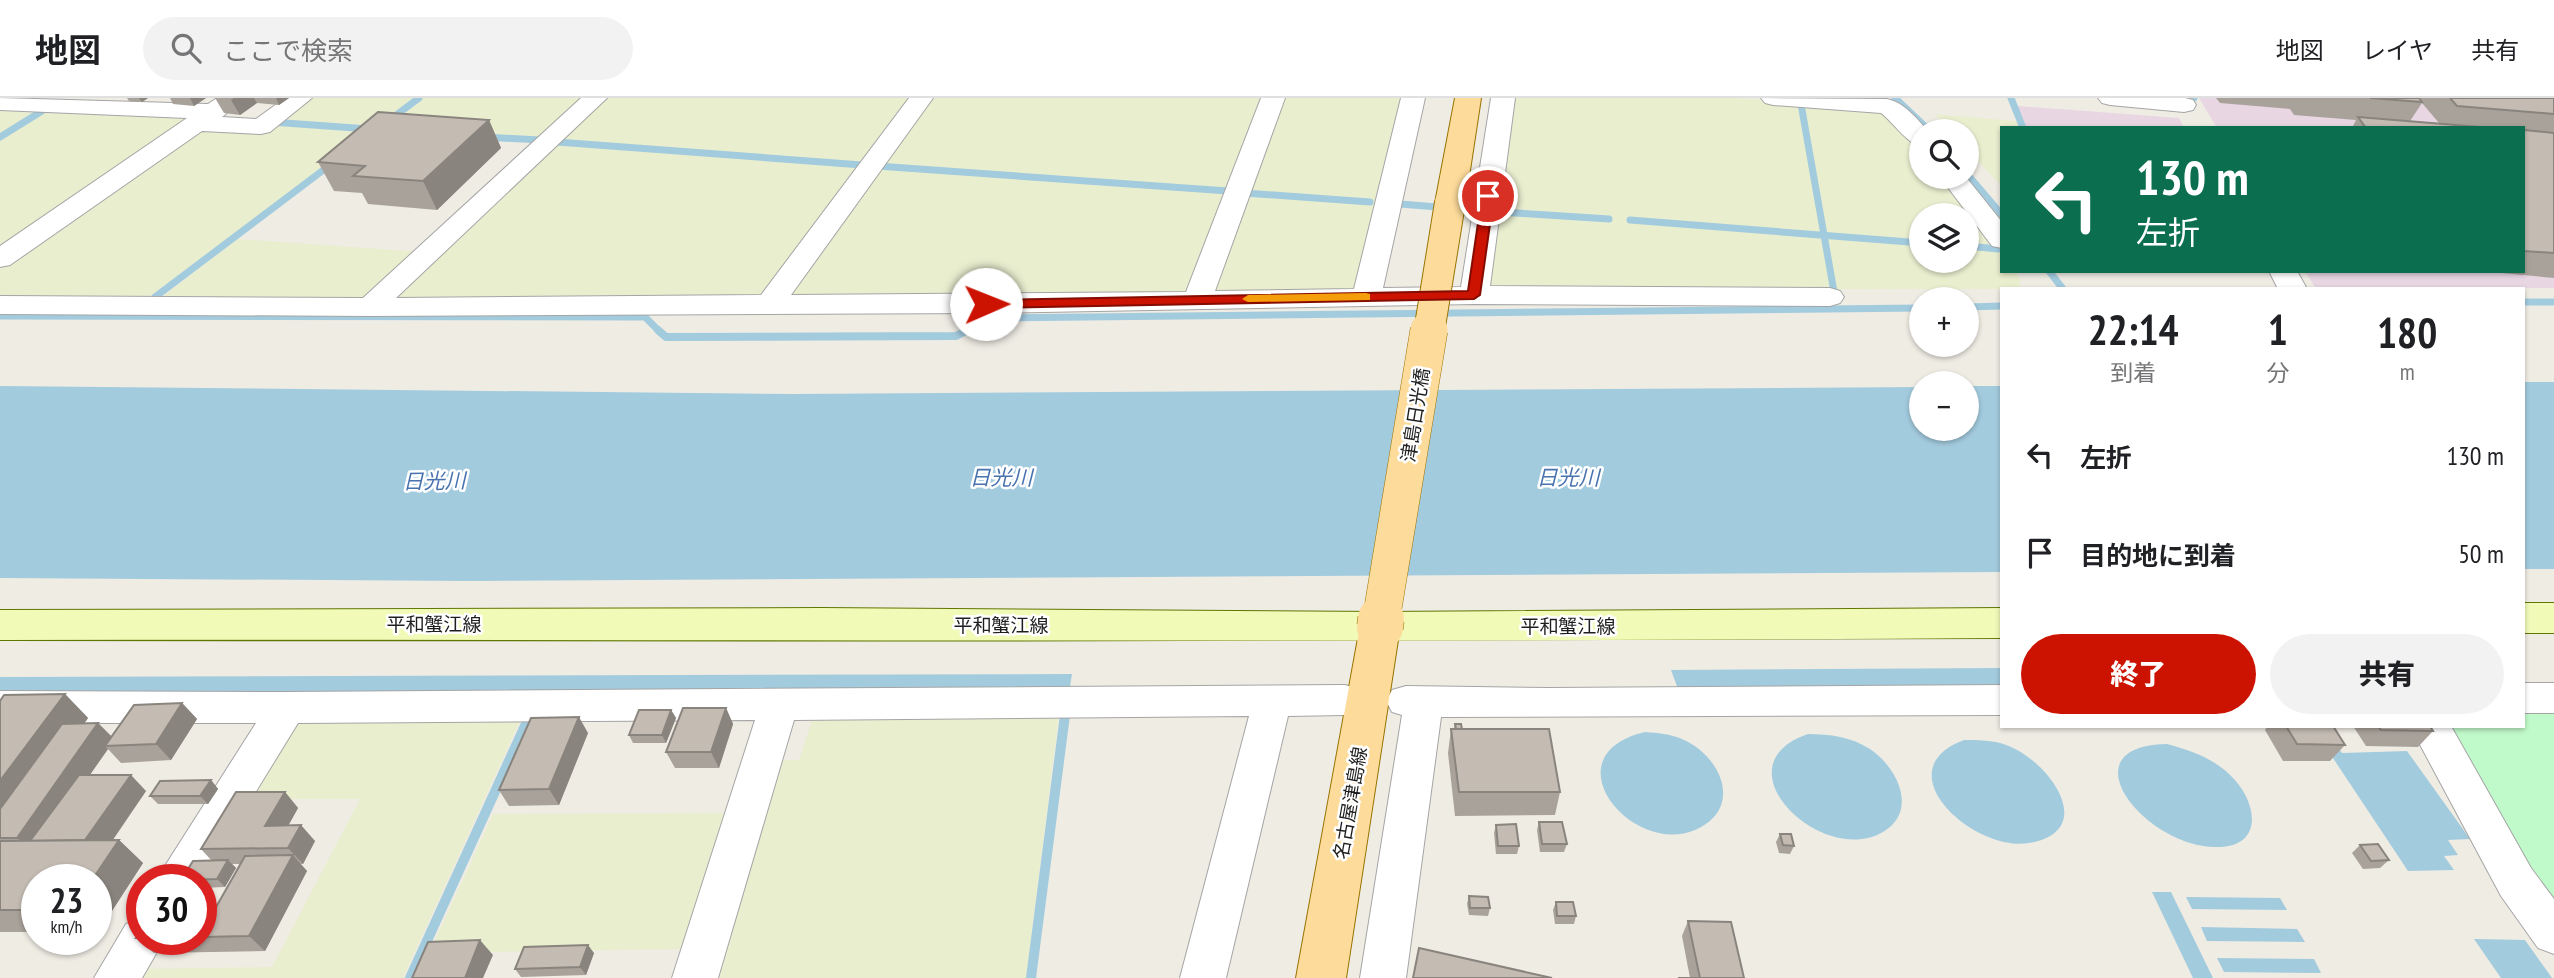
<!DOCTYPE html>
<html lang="ja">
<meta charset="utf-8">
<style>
body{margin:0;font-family:"PT Sans Narrow","Noto Sans JP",sans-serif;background:#f2f2f2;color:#202124;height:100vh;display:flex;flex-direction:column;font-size:26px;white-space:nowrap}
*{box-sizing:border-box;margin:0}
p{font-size:23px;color:#757577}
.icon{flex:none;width:38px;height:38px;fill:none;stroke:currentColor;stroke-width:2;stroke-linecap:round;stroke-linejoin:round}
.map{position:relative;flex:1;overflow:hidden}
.sheet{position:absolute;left:2000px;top:189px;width:525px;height:441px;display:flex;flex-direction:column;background:#fff;border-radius:0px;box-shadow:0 2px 5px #0004}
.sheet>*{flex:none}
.top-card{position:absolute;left:2000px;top:28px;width:525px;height:147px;border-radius:0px;box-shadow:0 2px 5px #0004;background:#0b6e4f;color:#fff;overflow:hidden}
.buttons{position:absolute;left:1909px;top:21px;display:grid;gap:14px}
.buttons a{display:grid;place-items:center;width:70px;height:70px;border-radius:50%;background:#fff;box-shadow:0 2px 5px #0004;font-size:35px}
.speed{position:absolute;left:21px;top:766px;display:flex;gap:14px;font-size:35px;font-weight:700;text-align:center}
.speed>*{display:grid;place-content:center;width:91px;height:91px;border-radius:50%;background:#fff;box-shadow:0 2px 5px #0004;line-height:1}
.speed small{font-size:18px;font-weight:400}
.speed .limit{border:10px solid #d22;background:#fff;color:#111}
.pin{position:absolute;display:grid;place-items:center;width:60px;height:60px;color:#fff;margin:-30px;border:4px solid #fff;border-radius:50%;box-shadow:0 2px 7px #0007}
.me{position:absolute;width:77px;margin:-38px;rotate:89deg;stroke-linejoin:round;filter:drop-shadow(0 0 5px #0008)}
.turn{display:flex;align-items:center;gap:24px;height:147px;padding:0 21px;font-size:32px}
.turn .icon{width:91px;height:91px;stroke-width:2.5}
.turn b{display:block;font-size:49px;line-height:60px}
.eta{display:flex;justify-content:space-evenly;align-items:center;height:119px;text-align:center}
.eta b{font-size:42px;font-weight:800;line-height:49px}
.action{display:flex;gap:14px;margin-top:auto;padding:14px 21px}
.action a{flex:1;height:80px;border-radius:42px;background:#cc1200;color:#fff;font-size:28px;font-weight:800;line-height:80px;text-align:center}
.action a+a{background:#f2f2f2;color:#202124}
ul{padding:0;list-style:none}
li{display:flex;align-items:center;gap:21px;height:98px;padding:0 21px}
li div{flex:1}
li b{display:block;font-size:26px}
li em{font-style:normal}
header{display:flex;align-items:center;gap:42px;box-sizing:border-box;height:98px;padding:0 35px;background:#fff;border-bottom:2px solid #e0e0e0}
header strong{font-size:33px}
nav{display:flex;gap:38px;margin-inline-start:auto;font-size:24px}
.search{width:490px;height:63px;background:#f2f2f2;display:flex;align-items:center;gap:18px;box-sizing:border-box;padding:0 24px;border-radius:38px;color:#757577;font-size:26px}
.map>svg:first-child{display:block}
.industrial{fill:#e8d6e3}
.farmland{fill:#e9eecf;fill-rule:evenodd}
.park{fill:#c0faca}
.water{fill:#a3cbde}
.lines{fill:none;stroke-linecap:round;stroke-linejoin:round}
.stream-far2{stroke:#a3cbde;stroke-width:7}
.stream-far1{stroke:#a3cbde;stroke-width:8}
.stream{stroke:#a3cbde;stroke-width:10}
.street-casing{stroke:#a5a5a5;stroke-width:2}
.secondary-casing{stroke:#607703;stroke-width:2}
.primary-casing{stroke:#987300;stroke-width:2}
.street{fill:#fff;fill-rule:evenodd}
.secondary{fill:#f1fab7;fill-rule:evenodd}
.primary{fill:#fddb9b;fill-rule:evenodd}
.primary-bridge-far2-casing{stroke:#987300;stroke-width:32;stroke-linecap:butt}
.primary-bridge-far1-casing{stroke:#987300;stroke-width:38;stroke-linecap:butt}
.primary-bridge-casing{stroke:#987300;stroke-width:47;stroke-linecap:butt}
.primary-bridge-far2{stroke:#fddb9b;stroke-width:30}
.primary-bridge-far1{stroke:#fddb9b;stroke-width:37}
.primary-bridge{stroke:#fddb9b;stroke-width:46}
.wall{fill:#a9a29a;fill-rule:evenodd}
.shaded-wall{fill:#89847d}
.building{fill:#c4bcb3;stroke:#89847d;stroke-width:2}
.route{fill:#cc1200;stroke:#850c00;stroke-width:2}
.slow{fill:#f59e0b}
.labels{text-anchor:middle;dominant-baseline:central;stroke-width:5;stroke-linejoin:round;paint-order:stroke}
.street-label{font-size:19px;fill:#1e1e1e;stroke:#fff}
.water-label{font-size:21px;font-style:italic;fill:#4973af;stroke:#fff}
</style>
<header>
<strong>地図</strong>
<div class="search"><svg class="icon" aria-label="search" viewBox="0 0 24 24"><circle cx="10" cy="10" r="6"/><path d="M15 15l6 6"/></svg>ここで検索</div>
<nav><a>地図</a><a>レイヤ</a><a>共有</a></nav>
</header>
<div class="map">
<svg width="2554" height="880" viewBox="0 0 2554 880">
<rect width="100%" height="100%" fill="#efece4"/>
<g class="industrial">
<path d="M2199 0H2554V190L2316 191 2305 173H2524V30H2217Z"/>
<path d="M2017 8 2179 20 2184 30H2027Z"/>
</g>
<g class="farmland">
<path d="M305 0H415L377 29 277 21Z"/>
<path d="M422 0H590L545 41 383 29Z"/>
<path d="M599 0H918L771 195 755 201 392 206 387 200Z"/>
<path d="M927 0H1269L1196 192 1183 197 786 202Z"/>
<path d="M1279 0H1402L1356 189 1345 195 1214 197Z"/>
<path d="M1507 0H1737L1884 10 1895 17 1921 52 1922 79H1942L2002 157V173H2015L2021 182 2019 191 1495 192 1485 186ZM1922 117H1967V163H1922Z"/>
<path d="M0 13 38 15 0 37Z"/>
<path d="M42 15 198 21 0 156V41Z"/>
<path d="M1935 16 2016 23 2019 30H2002V89L1967 51V33H1951Z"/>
<path d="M271 26 371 34 146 201 0 200V164L192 32Z"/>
<path d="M238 141 424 154 376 196 354 204 158 202Z"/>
<path d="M525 612 403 880H127L133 871 272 869 360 701H245L288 628 308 616Z"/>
<path d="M1059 617 1026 880H708L771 662H799L813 619Z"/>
<path d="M737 715 694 851 429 855 493 716Z"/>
</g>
<path class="park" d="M2524 615H2554V822L2442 628H2524Z"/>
<g class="water">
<rect x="2524" y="284" width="30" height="187"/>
<path d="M0 288 794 296 1921 289 1922 331H1967V288H2002V474L471 483 0 480Z"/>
<path d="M2002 570V589L1678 591 1671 572Z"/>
<path d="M1072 576 1069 595 0 599V579Z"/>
<path d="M1645 634C1658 635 1670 636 1682 641 1722 658 1744 711 1695 732 1631 759 1548 657 1645 634Z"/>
<path d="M1808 636C1830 636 1851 639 1870 651 1897 669 1919 713 1883 734 1821 770 1716 667 1808 636Z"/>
<path d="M1964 642C1978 642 1993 642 2006 647 2049 662 2100 733 2029 745 1973 754 1883 672 1964 642Z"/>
<path d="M2323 645H2335L2342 655 2407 653 2470 741 2448 742 2458 757 2444 758 2454 772 2408 773Z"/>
<path d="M2167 646C2189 652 2211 659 2229 676 2258 702 2266 751 2214 749 2143 747 2065 648 2167 646Z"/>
<path d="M2152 794H2171L2213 880H2193Z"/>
<path d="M2186 799 2280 800 2287 812 2192 811Z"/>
<path d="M2201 829 2297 831 2305 844 2207 843Z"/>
<path d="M2474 841 2525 842 2552 880H2501Z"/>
<path d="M2217 860 2314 861 2321 875 2224 874Z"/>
</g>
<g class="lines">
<g class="stream-far2">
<path d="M1895 0 1930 33"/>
<path d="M2011 0 2023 30"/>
<path d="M2190 1 2194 0"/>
<path d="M1801 6 1834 194"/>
<path d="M391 21 419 0"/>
<path d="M271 24 369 31"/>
<path d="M0 39 42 13"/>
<path d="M484 39 540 42"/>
<path d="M557 44 862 67"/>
<path d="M877 68 1228 93"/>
<path d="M1967 76 2002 117"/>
<path d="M1244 95 1370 104"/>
<path d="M1400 106 1475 112"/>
<path d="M1501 114 1609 121"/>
<path d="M1630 122 1922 145"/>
<path d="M1967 148 1998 151"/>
<path d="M2049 173 2063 191"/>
<path d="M155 199 330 67"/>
<path d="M2524 204H2554"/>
<path d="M1967 209 2002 208"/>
<path d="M0 218 645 219 660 234"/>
<path d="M964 234 990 220 1922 210"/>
</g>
<path class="stream-far1" d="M658 232 666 239 956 238 968 232"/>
<g class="stream">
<path d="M410 880 529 619"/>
<path d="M1031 880 1065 617"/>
</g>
<defs>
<g id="street">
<path d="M0 0 208 6 217 0H245L222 19 256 21 285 0H312L270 34 261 36 202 33 10 167 0 169V148L187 20 0 12Z"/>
<path d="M581 0H607L396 200 761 197 909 0H933L791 197 1186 194 1261 0H1285L1215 193 1354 191 1401 0H1425L1383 190 1461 189 1491 0H1515L1490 188 1830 190 1840 193 1844 199 1840 205 1830 208 1474 206 986 215 370 218 0 216V198L363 200Z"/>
<path d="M1761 0 1887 1C1905 5 1916 20 1928 33H1922V49C1906 45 1894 25 1881 15L1773 7 1765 5Z"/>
<path d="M2098 0H2185L2193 2 2196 7 2193 12 2184 14 2110 7 2102 5Z"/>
<path d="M1940 79H1966L2002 124V150L1992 148Z"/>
<path d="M2269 173H2297L2307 191H2278Z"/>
<rect x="2524" y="585" width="30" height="30"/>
<path d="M1345 587 1359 591 1365 602 1359 613 1345 617 1288 618 1226 880H1180L1249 618 794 622 718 880H672L755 622 298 625 201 783 156 782 256 625H0V593L287 594Z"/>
<path d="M2002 587V617L1441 619 1406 880H1360L1402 617 1392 614 1386 603 1392 592 1406 588 1548 590Z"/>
<path d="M2410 628H2451L2531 770 2554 801V856L2538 850 2501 798Z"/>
<path d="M142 820V842H164L142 880H94L126 826Z"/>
</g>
<g id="secondary">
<rect x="2524" y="505" width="30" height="30"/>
<path d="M821 510 1380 514 2002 510V540C1335 545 667 541 0 542V512Z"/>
</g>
<g id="primary">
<path d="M1455 0H1481L1465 105 1460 111 1450 114 1440 111 1435 105Z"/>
<path d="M1380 514 1394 518 1400 529 1346 880H1296L1360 529 1366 518Z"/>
</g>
</defs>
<use href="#street" class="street-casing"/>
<use href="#secondary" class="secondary-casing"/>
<use href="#primary" class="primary-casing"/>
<use href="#street" class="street"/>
<use href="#secondary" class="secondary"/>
<use href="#primary" class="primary"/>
<defs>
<path id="primary-bridge-far2" d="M1429 234 1450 105"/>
<path id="primary-bridge-far1" d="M1381 522 1429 232"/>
<path id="primary-bridge" d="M1380 529 1381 521"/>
</defs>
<use href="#primary-bridge-far2" class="primary-bridge-far2-casing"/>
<use href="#primary-bridge-far1" class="primary-bridge-far1-casing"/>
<use href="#primary-bridge" class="primary-bridge-casing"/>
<use href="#primary-bridge-far2" class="primary-bridge-far2"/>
<use href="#primary-bridge-far1" class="primary-bridge-far1"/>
<use href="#primary-bridge" class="primary-bridge"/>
</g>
<g class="wall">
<path d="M127 0H148L142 4 129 3Z"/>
<path d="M170 0H206L194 8 173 6Z"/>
<path d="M215 0H289L279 7 257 5 240 17 224 15Z"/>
<path d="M2216 0H2554V180L2480 173H2524V30H2352L2356 22 2294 17 2290 11 2220 5ZM2422 5 2439 25 2410 23Z"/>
<path d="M489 22 501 50 437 112 368 106 362 95 334 93 318 64Z"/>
<path d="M65 596 88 620 84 626 98 625 112 639 182 605 197 621 171 662 121 665 108 651 89 677 146 693 113 742H119L143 765 99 833H96V782H37V834H0V603Z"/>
<path d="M726 610 733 626 719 670H675L666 654Z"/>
<path d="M671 612 676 620 666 645H633L629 637Z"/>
<path d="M1455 626 1560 694 1555 717 1455 718 1448 655 1451 631H1454Z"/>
<path d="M2268 628H2333L2345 647 2330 663H2283L2265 632Z"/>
<path d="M2353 628H2430L2433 633 2418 649 2366 648Z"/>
<path d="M588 635 559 707 509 708 499 692Z"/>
<path d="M211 682 218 691 208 706H158L150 698Z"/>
<path d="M285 694 298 710 288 728 315 743 303 766H300L307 773 265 853 154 855 136 840 142 831V842H201V818H211L241 766H232L236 770 225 789 201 790V782H181L212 763 201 751Z"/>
<path d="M1539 724 1567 746 1564 754H1540L1537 732Z"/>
<path d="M1496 727 1519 748 1517 756H1496L1494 735Z"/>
<path d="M1780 736 1794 748 1790 756 1779 755 1776 744Z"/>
<path d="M2360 747 2389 762 2380 770 2363 771 2352 755Z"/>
<path d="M1469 798 1490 810 1488 818 1469 817 1467 806Z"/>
<path d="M1556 804 1576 818 1574 826H1555L1553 812Z"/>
<path d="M1688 823 1744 880H1690L1682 838Z"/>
<path d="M594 855 586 877 521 879 515 871Z"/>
</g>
<g class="shaded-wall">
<path d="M139 0H148L142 4Z"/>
<path d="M190 0H206L194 8Z"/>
<path d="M234 0H254L257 5 240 17 231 2Z"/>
<path d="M276 0H289L279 7Z"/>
<path d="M489 22 501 50 437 112 423 83Z"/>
<path d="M65 596 88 620 0 740V683Z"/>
<path d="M182 605 197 621 171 662 156 646Z"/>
<path d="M726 610 733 626 719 670 711 654Z"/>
<path d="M671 612 676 620 666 645 662 637Z"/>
<path d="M579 619 588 635 559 707 549 691Z"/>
<path d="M98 625 114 641 105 648 108 651 35 756 17 740Z"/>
<path d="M131 677 146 693 100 760 83 745Z"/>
<path d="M211 682 218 691 208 706 200 698Z"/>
<path d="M285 694 298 710 279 744 265 728Z"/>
<path d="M301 727 315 743 303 766 288 750Z"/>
<path d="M119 742 143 765 99 833 96 831V782H92Z"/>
<path d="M293 757 307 773 265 853 249 838Z"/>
<path d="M228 762 236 770 225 789 217 781Z"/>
<path d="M480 842 493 857 483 880H465Z"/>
<path d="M588 847 594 855 586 877 580 869Z"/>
</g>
<g class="building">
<path d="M2370 0H2419L2422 4Z"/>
<path d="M2450 0H2554V16L2457 8Z"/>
<path d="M378 14 489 22 423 83 353 78 365 68 318 64Z"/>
<path d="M2358 19 2492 30H2366Z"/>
<path d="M2524 32 2554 35V155L2524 153Z"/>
<path d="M65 596 0 683V603L4 597Z"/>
<path d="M182 605 156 646 105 648 134 607Z"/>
<path d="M683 610H726L711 654H666Z"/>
<path d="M639 612H671L662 637H629Z"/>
<path d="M579 619 549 691 499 692 531 620Z"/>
<path d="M98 625 17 740H0V711L62 626Z"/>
<path d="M1455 626H1461L1462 631H1456Z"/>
<path d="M2286 628H2333L2345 647 2297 646Z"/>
<path d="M2378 628H2430L2433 633 2381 632Z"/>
<path d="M1451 631H1549L1560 694H1459Z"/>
<path d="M79 677H131L85 742 30 743Z"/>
<path d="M211 682 200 698H150L160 683Z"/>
<path d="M236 694H285L265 728 301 727 288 750 201 751Z"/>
<path d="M1539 724H1562L1567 746H1542Z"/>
<path d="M1516 726 1519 748H1498L1496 727Z"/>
<path d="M1780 736H1791L1794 748 1783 747Z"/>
<path d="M119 742 92 782H37V812H0V743Z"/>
<path d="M2378 746 2389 762 2371 763 2360 747Z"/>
<path d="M293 757 249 838 201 839V818H211L245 758Z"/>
<path d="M228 762 217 781 181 782 193 763Z"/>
<path d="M1469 798 1488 799 1490 810H1470Z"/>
<path d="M1556 804H1573L1576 818H1557Z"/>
<path d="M1688 823 1731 824 1744 880H1678H1700Z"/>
<path d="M142 831V840H136Z"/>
<path d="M480 842 465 880H412L428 844Z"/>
<path d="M588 847 580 869 515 871 524 849Z"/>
<path d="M1419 850 1552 880H1413Z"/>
</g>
<path class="route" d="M1488 95 1494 98 1480 197 1474 201 986 210 980 206 986 202 1468 193 1482 98Z"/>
<path class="slow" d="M1366 195 1370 196V202L1248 204 1242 201 1248 197Z"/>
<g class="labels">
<g class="street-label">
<text transform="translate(1415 317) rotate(-81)">津島日光橋</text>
<text x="434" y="526">平和蟹江線</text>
<text x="1001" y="527">平和蟹江線</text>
<text x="1568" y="528">平和蟹江線</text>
<text transform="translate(1350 705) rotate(-80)">名古屋津島線</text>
</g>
<g class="water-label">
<text x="1001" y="379">日光川</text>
<text x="1568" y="379">日光川</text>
<text transform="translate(434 383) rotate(-1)">日光川</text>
</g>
</g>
</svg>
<div class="buttons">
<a><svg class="icon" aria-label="search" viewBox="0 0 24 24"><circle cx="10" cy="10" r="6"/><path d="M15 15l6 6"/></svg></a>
<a><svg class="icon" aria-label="layers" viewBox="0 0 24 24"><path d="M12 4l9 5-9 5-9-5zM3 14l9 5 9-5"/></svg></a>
<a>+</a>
<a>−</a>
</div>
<div class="speed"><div>23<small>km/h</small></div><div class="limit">30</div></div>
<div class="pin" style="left:1488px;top:98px;background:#d93025"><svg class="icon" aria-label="arrive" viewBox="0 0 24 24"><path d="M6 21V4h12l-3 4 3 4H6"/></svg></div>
<svg class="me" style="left:986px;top:206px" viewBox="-20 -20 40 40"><circle r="19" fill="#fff"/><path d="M0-13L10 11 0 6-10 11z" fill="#cc1200"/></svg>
<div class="top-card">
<div class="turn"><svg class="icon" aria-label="left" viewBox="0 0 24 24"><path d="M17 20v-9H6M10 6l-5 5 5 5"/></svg><div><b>130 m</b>左折</div></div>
</div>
<section class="sheet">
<div class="eta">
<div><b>22:14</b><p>到着</p></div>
<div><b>1</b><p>分</p></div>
<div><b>180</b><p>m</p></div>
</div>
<ul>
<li><svg class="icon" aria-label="left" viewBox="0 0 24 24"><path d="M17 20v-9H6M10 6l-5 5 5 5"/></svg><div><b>左折</b></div><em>130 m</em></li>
<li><svg class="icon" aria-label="arrive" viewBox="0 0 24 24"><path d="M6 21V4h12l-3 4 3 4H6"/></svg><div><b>目的地に到着</b></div><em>50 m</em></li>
</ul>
<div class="action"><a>終了</a><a>共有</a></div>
</section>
</div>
